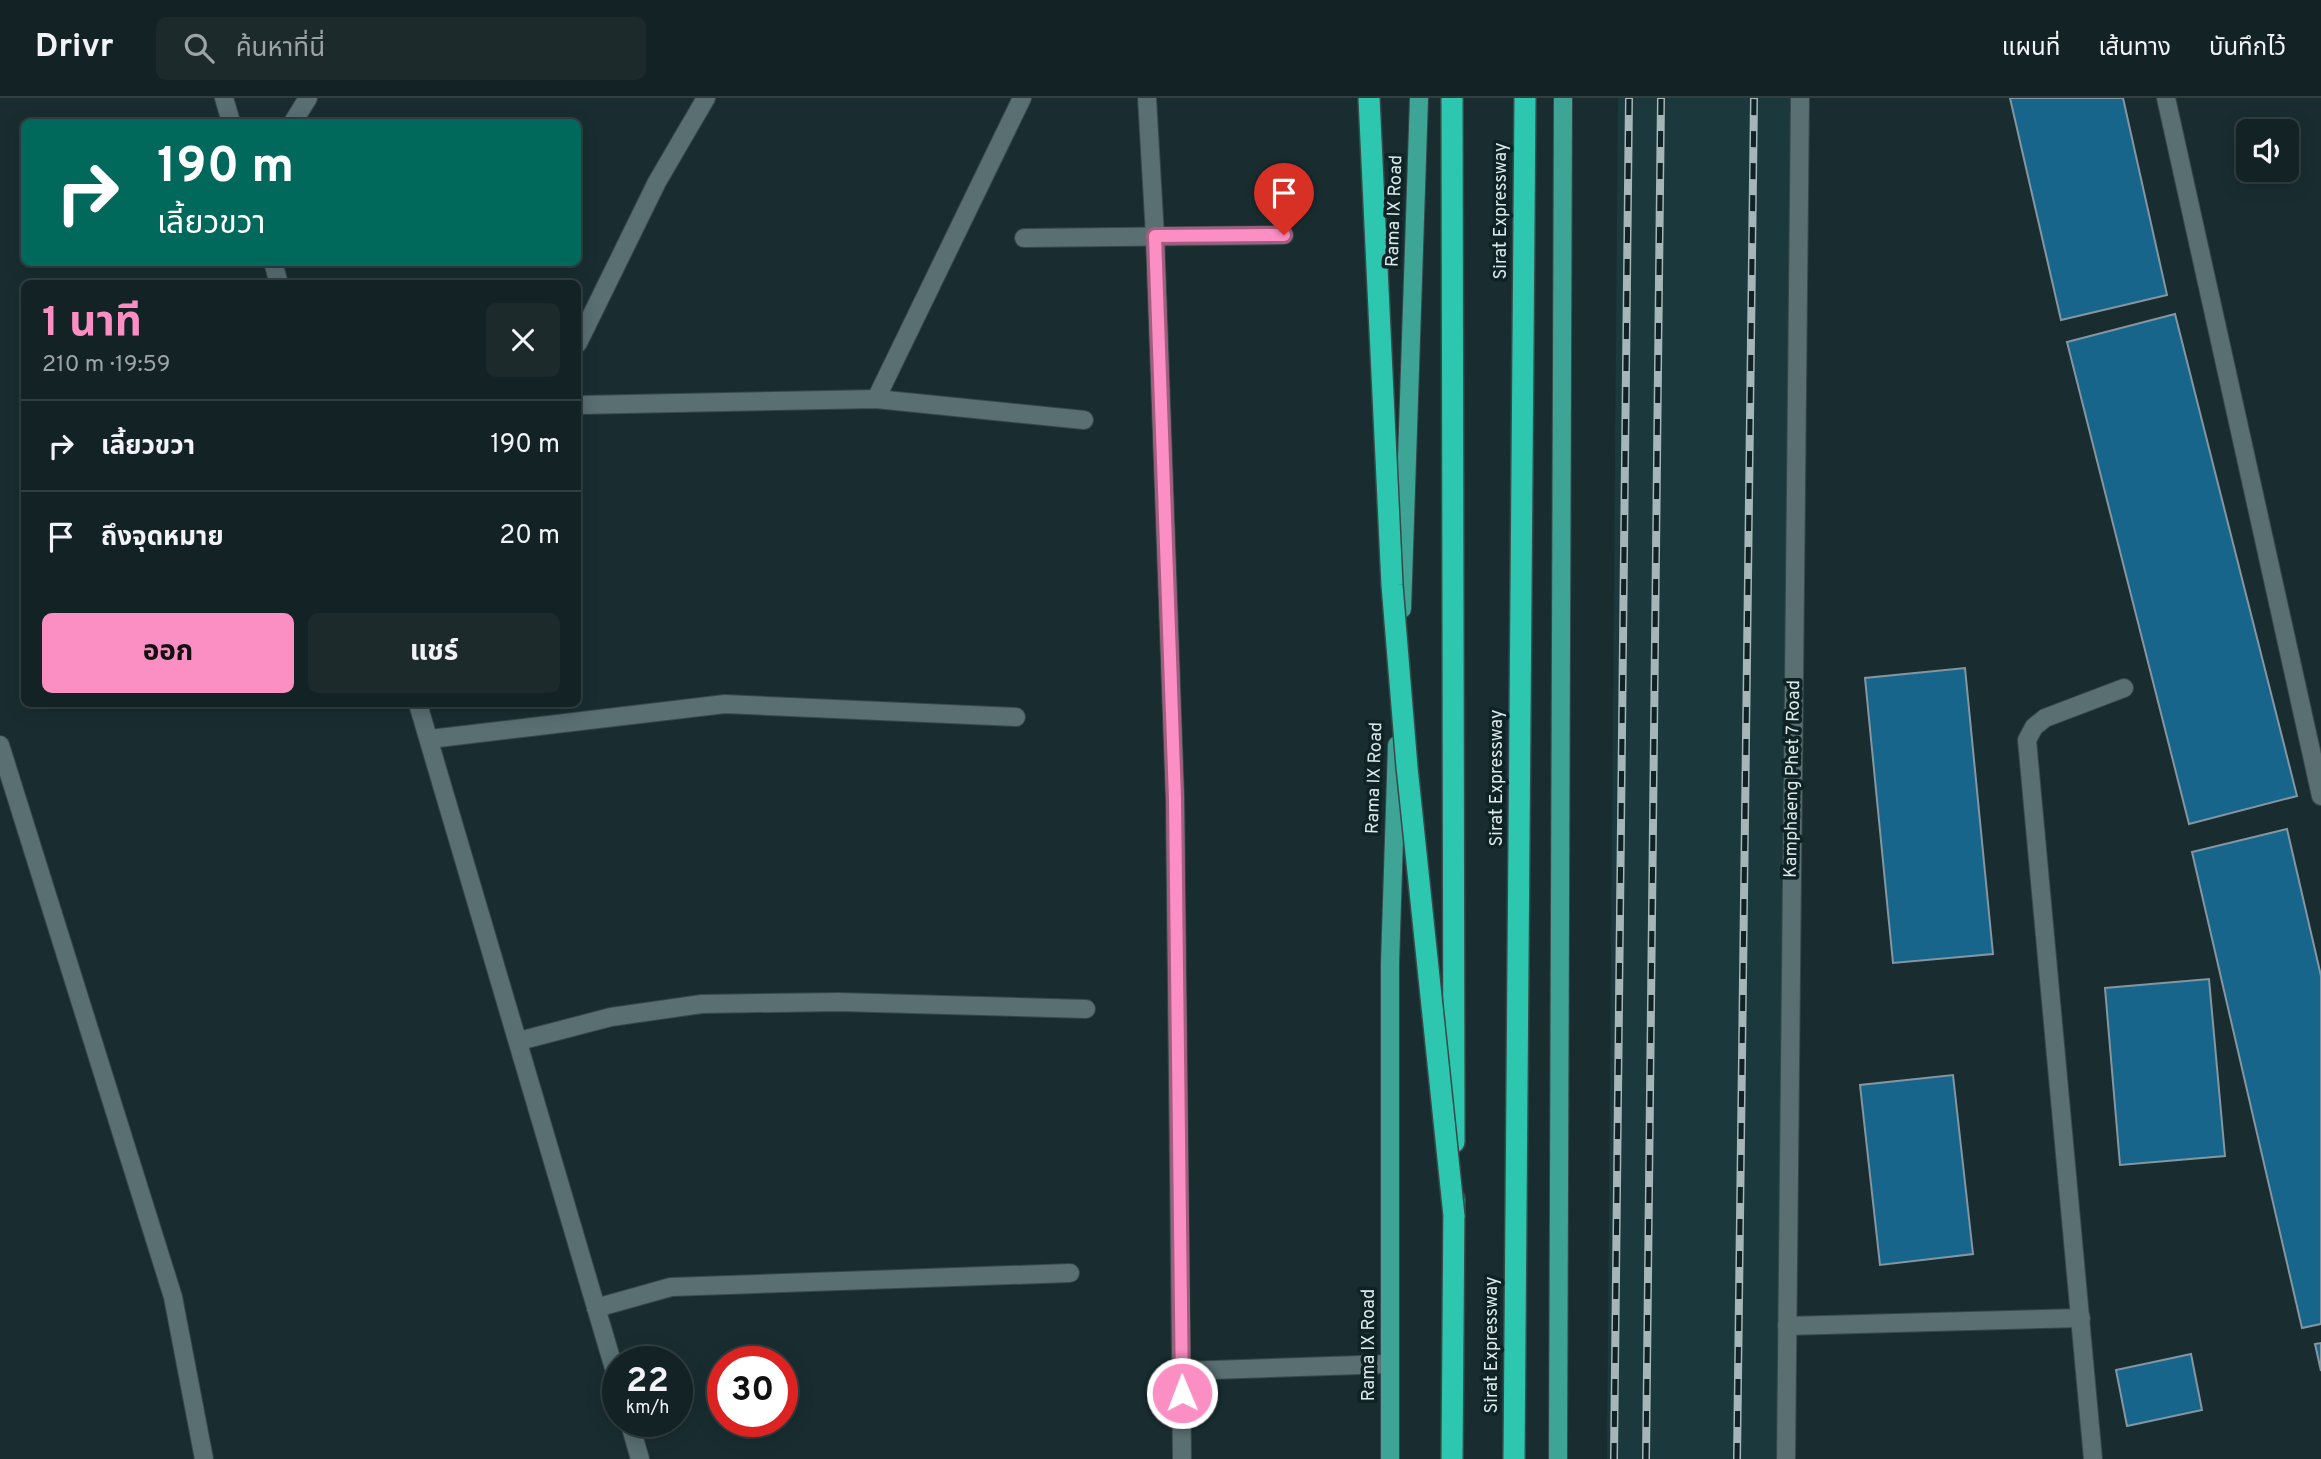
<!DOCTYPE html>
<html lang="th">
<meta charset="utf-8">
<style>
body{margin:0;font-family:Overpass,"Noto Sans Thai",sans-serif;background:#1c2a2c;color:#f1f3f6;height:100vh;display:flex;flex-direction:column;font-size:26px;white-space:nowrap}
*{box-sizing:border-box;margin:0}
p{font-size:23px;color:#9da4a6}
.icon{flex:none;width:38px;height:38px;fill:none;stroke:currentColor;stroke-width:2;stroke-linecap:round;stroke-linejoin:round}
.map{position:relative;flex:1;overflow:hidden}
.side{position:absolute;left:21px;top:182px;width:560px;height:427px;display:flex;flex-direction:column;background:#132224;border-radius:10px;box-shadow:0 4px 18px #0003,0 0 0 2px #323f41}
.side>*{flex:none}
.banner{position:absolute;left:21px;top:21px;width:560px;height:147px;border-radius:10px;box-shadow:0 4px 18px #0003,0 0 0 2px #323f41;background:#00695c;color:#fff;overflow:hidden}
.controls{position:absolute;left:2236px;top:21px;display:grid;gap:14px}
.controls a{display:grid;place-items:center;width:63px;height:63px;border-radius:10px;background:#132224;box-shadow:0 4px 18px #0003,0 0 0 2px #323f41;font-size:35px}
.speed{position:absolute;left:602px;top:1248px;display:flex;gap:14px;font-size:35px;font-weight:700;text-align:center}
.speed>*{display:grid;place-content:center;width:91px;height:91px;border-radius:50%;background:#132224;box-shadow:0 4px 18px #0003,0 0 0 2px #323f41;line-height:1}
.speed small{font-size:18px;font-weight:400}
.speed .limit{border:10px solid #d22;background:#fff;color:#111}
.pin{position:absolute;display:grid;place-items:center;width:60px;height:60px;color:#fff;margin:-72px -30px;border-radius:50% 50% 50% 0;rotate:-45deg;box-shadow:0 0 7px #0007}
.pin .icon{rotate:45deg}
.me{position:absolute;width:77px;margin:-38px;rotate:359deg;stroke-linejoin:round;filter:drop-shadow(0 0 5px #0008)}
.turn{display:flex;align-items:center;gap:24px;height:147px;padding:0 21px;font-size:32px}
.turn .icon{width:91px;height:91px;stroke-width:2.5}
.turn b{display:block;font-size:49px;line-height:60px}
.round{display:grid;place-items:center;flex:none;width:74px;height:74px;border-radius:10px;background:#1c2a2c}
.overview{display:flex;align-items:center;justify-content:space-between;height:119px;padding:0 21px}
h1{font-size:42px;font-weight:700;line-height:52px;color:#fb8fc4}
.cta{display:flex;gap:14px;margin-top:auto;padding:14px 21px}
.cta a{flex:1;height:80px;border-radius:10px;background:#fb8fc4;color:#111;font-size:28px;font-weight:700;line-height:80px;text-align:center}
.cta a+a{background:#1c2a2c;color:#f1f3f6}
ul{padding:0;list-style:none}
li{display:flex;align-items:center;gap:21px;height:91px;padding:0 21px;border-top:2px solid #323f41}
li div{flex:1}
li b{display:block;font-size:26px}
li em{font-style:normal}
header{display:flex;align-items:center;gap:42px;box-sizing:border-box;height:98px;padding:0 35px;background:#132224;border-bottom:2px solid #323f41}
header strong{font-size:33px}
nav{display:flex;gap:38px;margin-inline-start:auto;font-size:24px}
.search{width:490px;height:63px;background:#1c2a2c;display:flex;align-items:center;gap:18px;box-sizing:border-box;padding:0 24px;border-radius:10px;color:#9da4a6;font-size:26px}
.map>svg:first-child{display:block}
.built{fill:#1b393d}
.building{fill:#17658a;stroke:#8496a1;stroke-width:2}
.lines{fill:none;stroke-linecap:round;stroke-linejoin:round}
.minor-casing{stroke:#37484a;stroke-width:20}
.tertiary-casing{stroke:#37484a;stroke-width:20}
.primary-casing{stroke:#37484a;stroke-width:20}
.motorway-casing{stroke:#37484a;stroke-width:24}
.minor{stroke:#596f72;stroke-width:18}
.tertiary{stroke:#596f72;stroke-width:18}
.primary{stroke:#3ea496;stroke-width:18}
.motorway{stroke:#2cc7ae;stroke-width:21}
.rail-casing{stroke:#a6b5b7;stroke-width:8}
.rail{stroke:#0f2326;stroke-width:5;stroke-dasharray:16;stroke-linecap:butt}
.motorway-bridge-casing{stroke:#37484a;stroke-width:24;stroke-linecap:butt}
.motorway-bridge{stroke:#2cc7ae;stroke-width:21}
.route-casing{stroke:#a35d7f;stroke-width:18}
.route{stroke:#fb8fc4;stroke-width:12}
.labels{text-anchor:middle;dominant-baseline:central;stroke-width:7;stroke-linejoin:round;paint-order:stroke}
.street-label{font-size:18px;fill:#dce8ea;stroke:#0f2326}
</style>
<header>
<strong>Drivr</strong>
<div class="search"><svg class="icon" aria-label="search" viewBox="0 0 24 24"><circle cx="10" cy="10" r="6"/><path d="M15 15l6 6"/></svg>ค้นหาที่นี่</div>
<nav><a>แผนที่</a><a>เส้นทาง</a><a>บันทึกไว้</a></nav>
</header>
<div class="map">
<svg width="2321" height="1361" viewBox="0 0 2321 1361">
<rect width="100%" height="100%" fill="#192d30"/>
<path class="built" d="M1618 0H1807L1791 1361H1607Z"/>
<g class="building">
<path d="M2010 0H2123L2167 197 2061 222Z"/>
<path d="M2175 216 2297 698 2189 726 2067 244Z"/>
<path d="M1965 570 1993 856 1893 865 1865 580Z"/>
<path d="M2287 731 2321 878V1226L2302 1230 2192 754Z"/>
<path d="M2209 881 2225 1058 2120 1067 2105 890Z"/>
<path d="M1953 977 1973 1156 1880 1167 1860 987Z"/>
<path d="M2321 1245V1273L2315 1246Z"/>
<path d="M2191 1256 2202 1312 2127 1328 2116 1272Z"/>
</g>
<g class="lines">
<defs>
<g id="minor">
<path d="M224 0 231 24"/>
<path d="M1147 0 1155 138 1175 701 1182 1361"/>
<path d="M2166 0 2321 698"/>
<path d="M293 24 308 0"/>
<path d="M1024 140 1284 137"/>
<path d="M273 164 279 186"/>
<path d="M578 245 657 84 706 0"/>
<path d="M876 301 1022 0"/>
<path d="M578 307 876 301 1084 322"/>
<path d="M418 606 618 1284"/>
<path d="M430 641 725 606 1016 619"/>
<path d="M0 647 173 1199 204 1361"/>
<path d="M519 943 611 919 702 906 839 904 1086 911"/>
<path d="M596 1210 671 1189 1070 1175"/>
<path d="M1787 1228 2081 1220"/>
<path d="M1182 1273 1390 1266"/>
<path d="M629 1323 640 1361"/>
<path d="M2093 1361 2027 642 2034 629 2045 620 2124 590"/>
</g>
<path id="tertiary" d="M1786 1361 1800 0"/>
<g id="primary">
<path d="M1402 511 1419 0"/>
<path d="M1390 1361V866L1397 647"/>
<path d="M1558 1361 1563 0"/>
</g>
<g id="motorway">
<path d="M1452 0 1454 1044"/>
<path d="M1452 1361 1454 1101"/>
<path d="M1514 1361 1525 0"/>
</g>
</defs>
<use href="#minor" class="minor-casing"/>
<use href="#tertiary" class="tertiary-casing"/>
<use href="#primary" class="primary-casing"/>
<use href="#motorway" class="motorway-casing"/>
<use href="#minor" class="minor"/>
<use href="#tertiary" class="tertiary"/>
<use href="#primary" class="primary"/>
<use href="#motorway" class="motorway"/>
<defs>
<g id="rail">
<path d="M1614 1361 1629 0"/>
<path d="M1646 1361 1661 0"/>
<path d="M1737 1361 1754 0"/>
</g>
</defs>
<use href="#rail" class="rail-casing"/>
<use href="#rail" class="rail"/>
<defs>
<path id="motorway-bridge" d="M1369 0 1392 487 1407 669 1454 1118"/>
</defs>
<use href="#motorway-bridge" class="motorway-bridge-casing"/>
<use href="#motorway-bridge" class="motorway-bridge"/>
</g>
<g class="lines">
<defs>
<path id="route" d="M1182 1295 1175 701 1155 138 1284 137"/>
</defs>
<use href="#route" class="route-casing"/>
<use href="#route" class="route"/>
</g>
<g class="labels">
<g class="street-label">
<text transform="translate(1395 113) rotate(-88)">Rama IX Road</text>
<text transform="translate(1501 113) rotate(-90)">Sirat Expressway</text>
<text transform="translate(1375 680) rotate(-88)">Rama IX Road</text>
<text transform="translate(1497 680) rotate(-90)">Sirat Expressway</text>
<text transform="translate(1793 681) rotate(-89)">Kamphaeng Phet 7 Road</text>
<text transform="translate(1369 1247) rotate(-90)">Rama IX Road</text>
<text transform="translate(1492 1247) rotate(-90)">Sirat Expressway</text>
</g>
</g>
</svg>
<div class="controls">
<a><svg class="icon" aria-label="sound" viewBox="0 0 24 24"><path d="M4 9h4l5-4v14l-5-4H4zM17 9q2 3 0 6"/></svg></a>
</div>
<div class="speed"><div>22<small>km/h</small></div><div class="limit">30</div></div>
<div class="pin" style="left:1284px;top:137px;background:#d93025"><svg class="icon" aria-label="arrive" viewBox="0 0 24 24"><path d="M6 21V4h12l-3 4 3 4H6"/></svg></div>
<svg class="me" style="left:1182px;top:1295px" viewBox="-20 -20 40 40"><circle r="17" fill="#fb8fc4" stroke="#fff" stroke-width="3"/><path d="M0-11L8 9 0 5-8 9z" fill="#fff"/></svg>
<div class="banner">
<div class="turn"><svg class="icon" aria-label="right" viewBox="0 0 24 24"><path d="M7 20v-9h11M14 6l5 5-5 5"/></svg><div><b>190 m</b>เลี้ยวขวา</div></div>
</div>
<section class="side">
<div class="overview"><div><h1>1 นาที</h1><p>210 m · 19:59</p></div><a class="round"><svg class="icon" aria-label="close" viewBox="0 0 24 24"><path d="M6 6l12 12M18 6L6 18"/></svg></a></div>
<ul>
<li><svg class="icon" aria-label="right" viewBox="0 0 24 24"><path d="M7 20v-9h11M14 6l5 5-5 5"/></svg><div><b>เลี้ยวขวา</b></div><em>190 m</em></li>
<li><svg class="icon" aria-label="arrive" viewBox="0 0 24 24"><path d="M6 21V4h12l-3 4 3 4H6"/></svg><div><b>ถึงจุดหมาย</b></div><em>20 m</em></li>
</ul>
<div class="cta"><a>ออก</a><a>แชร์</a></div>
</section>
</div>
